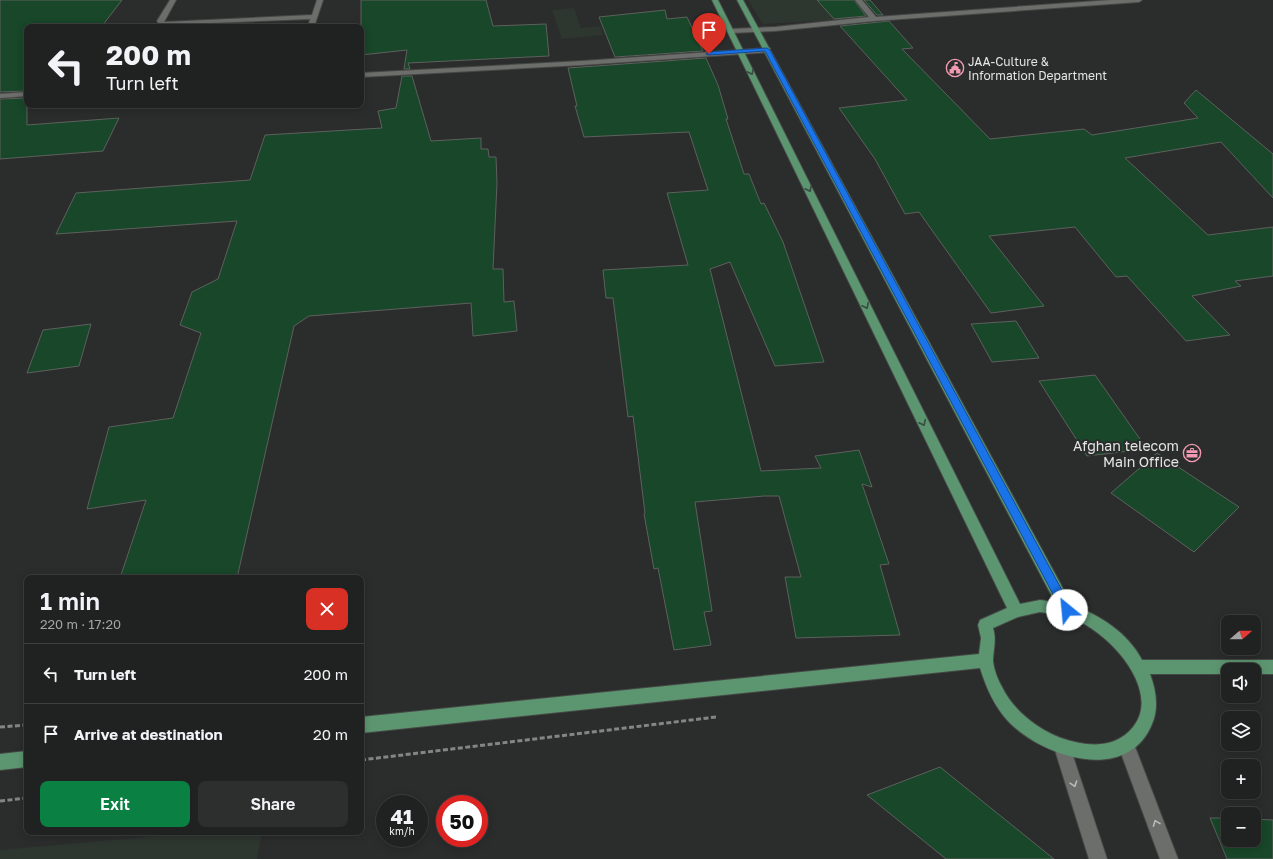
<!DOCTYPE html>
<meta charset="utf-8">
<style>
body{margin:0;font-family:"Golos Text",sans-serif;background:#2d2f2e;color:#f1f3f6;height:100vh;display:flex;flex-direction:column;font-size:15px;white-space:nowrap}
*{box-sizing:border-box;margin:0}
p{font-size:13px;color:#a2a4a5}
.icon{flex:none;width:22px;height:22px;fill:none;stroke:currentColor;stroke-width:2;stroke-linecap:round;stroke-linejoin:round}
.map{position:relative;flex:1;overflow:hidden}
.sheet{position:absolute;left:24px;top:575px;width:340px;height:260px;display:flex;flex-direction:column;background:#202221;border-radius:8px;box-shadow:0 2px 10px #0003,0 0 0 1px #3d3f3f}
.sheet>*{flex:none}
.banner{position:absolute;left:24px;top:24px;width:340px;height:84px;border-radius:8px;box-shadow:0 2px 10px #0003,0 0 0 1px #3d3f3f;background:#202221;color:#f1f3f6;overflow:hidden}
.needle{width:26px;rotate:70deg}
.buttons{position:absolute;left:1221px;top:615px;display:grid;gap:8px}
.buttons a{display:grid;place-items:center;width:40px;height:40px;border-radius:8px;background:#202221;box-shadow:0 2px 10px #0003,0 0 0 1px #3d3f3f;font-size:20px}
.speed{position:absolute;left:376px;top:795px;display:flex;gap:8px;font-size:20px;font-weight:700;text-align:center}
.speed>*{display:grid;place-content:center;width:52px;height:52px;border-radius:50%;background:#202221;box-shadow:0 2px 10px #0003,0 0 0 1px #3d3f3f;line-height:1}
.speed small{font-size:10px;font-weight:400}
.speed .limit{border:6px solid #d22;background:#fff;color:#111}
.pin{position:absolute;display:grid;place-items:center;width:34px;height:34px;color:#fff;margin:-41px -17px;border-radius:50% 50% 50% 0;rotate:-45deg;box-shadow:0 0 4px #0007}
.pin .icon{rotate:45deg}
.me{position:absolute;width:44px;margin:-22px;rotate:332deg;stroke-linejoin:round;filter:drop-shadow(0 0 3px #0008)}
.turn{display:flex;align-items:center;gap:14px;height:84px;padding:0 16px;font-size:18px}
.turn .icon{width:52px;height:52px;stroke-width:2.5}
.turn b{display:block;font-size:28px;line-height:34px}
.round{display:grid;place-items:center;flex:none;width:42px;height:42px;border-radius:8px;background:#2d2f2e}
.head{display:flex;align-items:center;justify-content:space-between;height:68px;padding:0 16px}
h1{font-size:24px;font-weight:600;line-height:30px}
.primary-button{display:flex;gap:8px;margin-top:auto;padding:8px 16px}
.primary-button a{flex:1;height:46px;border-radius:8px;background:#0b8043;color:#fff;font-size:16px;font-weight:600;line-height:46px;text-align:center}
.primary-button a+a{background:#2d2f2e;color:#f1f3f6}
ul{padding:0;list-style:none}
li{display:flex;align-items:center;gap:12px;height:60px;padding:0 16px;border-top:1px solid #3d3f3f}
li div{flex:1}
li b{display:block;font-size:15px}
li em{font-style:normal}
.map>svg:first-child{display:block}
.built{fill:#2e3630}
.building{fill:#184729;stroke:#5e605e}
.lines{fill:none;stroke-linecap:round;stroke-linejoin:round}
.minor-casing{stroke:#464846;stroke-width:2}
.major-casing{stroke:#464846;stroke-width:2}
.path{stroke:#848685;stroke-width:3;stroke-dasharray:5 2.5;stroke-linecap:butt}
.minor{fill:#6c6e6c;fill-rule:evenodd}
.major{fill:#5c9670;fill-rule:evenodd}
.oneway{stroke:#3a4c40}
.oneway2{stroke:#babbba}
.route{fill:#1a73e8;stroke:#114b97}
.labels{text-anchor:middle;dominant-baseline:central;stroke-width:4;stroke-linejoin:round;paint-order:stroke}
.far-poi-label{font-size:12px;fill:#e4e5e4;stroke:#2b2d2c;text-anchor:start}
.poi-label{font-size:14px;fill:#e4e5e4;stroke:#2b2d2c;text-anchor:end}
</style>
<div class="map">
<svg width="1273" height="859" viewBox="0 0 1273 859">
<rect width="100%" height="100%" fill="#2b2d2c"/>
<g class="built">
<path d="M748 0H852L867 18 763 24Z"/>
<path d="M574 8 581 28 600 26 603 35 562 39 552 10Z"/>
<path d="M202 832H262L257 859H0V850Z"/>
</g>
<g class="building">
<path d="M0 0H122L102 26 27 27V91L0 92Z"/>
<path d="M361 0H486L493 26 546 24 549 56 408 63 410 69H404L407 50 361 55Z"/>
<path d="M817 0H854L866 16 834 19Z"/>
<path d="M864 0H870L883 15H877Z"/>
<path d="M665 10 667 19 687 17 703 51 615 57 599 17Z"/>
<path d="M889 21 913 48 902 49 990 139 1084 129 1092 135 1198 118 1184 103 1196 90 1273 154V198L1221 142 1125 158 1208 235 1273 227V276L1235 281 1241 286 1192 296 1230 335 1186 341 1127 276 1116 277 1075 227 989 236 1044 306 991 313 919 212 905 214 875 159 839 108 907 100 840 26Z"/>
<path d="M706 58 718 85 728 119H726L744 174H749L761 204 764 203 783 242 824 362 775 366 730 262 710 269 761 471 821 468 815 456 859 450 872 487 862 484 889 564 880 565 900 635 796 638 785 577H801L779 496H764L695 502 712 611 704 612 711 645 674 650 658 568 654 569 644 514 645 513 633 416 628 417 613 298H606L603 270 688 265 667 193 708 190 689 132 584 137 575 106H577L568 68Z"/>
<path d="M402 76H412L431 141 481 138V149H488L489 157H496L497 183 493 269H503L504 302 514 301 517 331 473 336 471 303 309 316 294 326 237 578H120L146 500 87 509 109 427 173 418 201 333 180 325 192 292 218 279 237 221 56 234 76 193 250 180 265 135 382 128 378 111 396 108Z"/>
<path d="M27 98V125L119 118 103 151 0 159V99Z"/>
<path d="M1016 321 1039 358 992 362 971 324Z"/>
<path d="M91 324 79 366 27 373 43 330Z"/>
<path d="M1095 375 1147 449 1087 456 1039 381Z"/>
<path d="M1157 453 1239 507 1194 552 1111 493Z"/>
<path d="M940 767 1054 859H946L867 795Z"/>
<path d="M1210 818H1228V840H1254V819L1273 820V859H1227Z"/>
</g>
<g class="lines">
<defs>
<g id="minor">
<path d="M170 0H176L164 22 312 15 317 0H323L314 27H308L310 19 160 25 157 21Z"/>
<path d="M855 0H862L876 17 1111 0H1142L1139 2 874 21 775 31 731 33 727 31 731 29 775 27 869 17Z"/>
<path d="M767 48H770V52L582 65 361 77V73L582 61Z"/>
<path d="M27 92V96L0 98V94Z"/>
<path d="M1126 737 1132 739 1178 859H1160L1118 745 1120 739Z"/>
<path d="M1062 739 1068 741 1070 747 1107 859H1089L1054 747 1056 741Z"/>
</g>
<g id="major">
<path d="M712 0H718L1020 604 1040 600 1055 602 737 0H743L1072 605C1100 615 1128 633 1142 660H1273V674H1254V670H1228V674H1150C1156 690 1159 708 1152 724 1127 785 1042 757 1008 721 994 706 986 687 980 668L361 733V717L979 654 981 638 978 625 980 620 1007 608ZM1040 612C1052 614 1064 615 1076 620 1113 635 1170 700 1125 735 1107 749 1081 745 1061 738 1037 729 1013 710 1002 687 998 680 994 670 993 661 993 650 997 640 993 628L1018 617Z"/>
<path d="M27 751V767L0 770V754Z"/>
</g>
</defs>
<use href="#minor" class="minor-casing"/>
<use href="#major" class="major-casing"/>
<g class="path">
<path d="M0 727 27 725"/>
<path d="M361 760 716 717"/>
<path d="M0 801 27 798"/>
</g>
<use href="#minor" class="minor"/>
<use href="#major" class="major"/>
</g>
<defs><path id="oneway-chevron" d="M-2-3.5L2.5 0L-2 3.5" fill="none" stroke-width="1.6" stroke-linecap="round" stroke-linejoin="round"/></defs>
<g class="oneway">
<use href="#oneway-chevron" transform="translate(751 72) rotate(64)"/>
<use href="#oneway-chevron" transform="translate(809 189) rotate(64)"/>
<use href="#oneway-chevron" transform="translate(866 306) rotate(64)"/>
<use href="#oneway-chevron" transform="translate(923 423) rotate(64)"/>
</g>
<g class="oneway2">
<use href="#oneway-chevron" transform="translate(1074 784) rotate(72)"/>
<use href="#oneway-chevron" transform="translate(1156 823) rotate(-111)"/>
</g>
<path class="route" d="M767 48 770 50 1071 607 1073 610 1071 613 1067 615 1063 613 765 51 709 55 706 54 709 52Z"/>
<defs>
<symbol id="civic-ring" viewBox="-11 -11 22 22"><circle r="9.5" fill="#2b2d2c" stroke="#f19ab1" stroke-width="1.5"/><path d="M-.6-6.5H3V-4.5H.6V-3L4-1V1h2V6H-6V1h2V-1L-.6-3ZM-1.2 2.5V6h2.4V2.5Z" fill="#f19ab1"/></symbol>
<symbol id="office-ring" viewBox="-11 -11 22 22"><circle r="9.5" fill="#2b2d2c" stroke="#f19ab1" stroke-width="1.5"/><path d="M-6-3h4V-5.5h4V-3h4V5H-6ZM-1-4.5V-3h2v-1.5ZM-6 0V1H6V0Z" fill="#f19ab1"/></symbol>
</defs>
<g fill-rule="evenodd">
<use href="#civic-ring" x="945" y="58" width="20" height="20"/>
<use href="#office-ring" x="1182" y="443" width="20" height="20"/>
</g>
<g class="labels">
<g class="far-poi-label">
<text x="968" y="61">JAA-Culture &amp;<tspan x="968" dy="14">Information Department</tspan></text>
</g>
<g class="poi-label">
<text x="1179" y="445">Afghan telecom<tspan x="1179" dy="16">Main Office</tspan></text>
</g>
</g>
</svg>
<div class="buttons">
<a><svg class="needle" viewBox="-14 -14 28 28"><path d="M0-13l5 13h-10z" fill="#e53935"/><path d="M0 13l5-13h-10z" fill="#a2a4a5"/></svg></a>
<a><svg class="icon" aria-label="sound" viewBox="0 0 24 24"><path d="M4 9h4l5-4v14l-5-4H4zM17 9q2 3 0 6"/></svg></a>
<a><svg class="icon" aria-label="layers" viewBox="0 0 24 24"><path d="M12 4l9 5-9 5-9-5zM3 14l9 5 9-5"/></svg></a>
<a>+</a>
<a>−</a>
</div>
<div class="speed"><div>41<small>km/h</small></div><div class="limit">50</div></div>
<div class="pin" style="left:709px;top:54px;background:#d93025"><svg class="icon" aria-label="arrive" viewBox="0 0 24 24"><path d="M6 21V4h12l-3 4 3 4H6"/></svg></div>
<svg class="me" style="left:1067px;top:610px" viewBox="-20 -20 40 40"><circle r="19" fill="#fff"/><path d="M0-13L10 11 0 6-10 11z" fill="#1a73e8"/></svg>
<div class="banner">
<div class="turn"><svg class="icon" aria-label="left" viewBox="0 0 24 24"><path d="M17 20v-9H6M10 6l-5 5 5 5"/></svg><div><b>200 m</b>Turn left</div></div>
</div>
<section class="sheet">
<div class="head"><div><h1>1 min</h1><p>220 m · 17:20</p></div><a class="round" style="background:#d93025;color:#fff"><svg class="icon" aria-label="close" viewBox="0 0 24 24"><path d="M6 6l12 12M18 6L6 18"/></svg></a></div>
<ul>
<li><svg class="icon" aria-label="left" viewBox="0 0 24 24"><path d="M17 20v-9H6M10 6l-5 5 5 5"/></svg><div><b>Turn left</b></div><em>200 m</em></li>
<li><svg class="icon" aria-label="arrive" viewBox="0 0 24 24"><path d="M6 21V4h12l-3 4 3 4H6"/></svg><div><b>Arrive at destination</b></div><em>20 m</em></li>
</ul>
<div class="primary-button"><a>Exit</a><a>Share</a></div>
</section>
</div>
